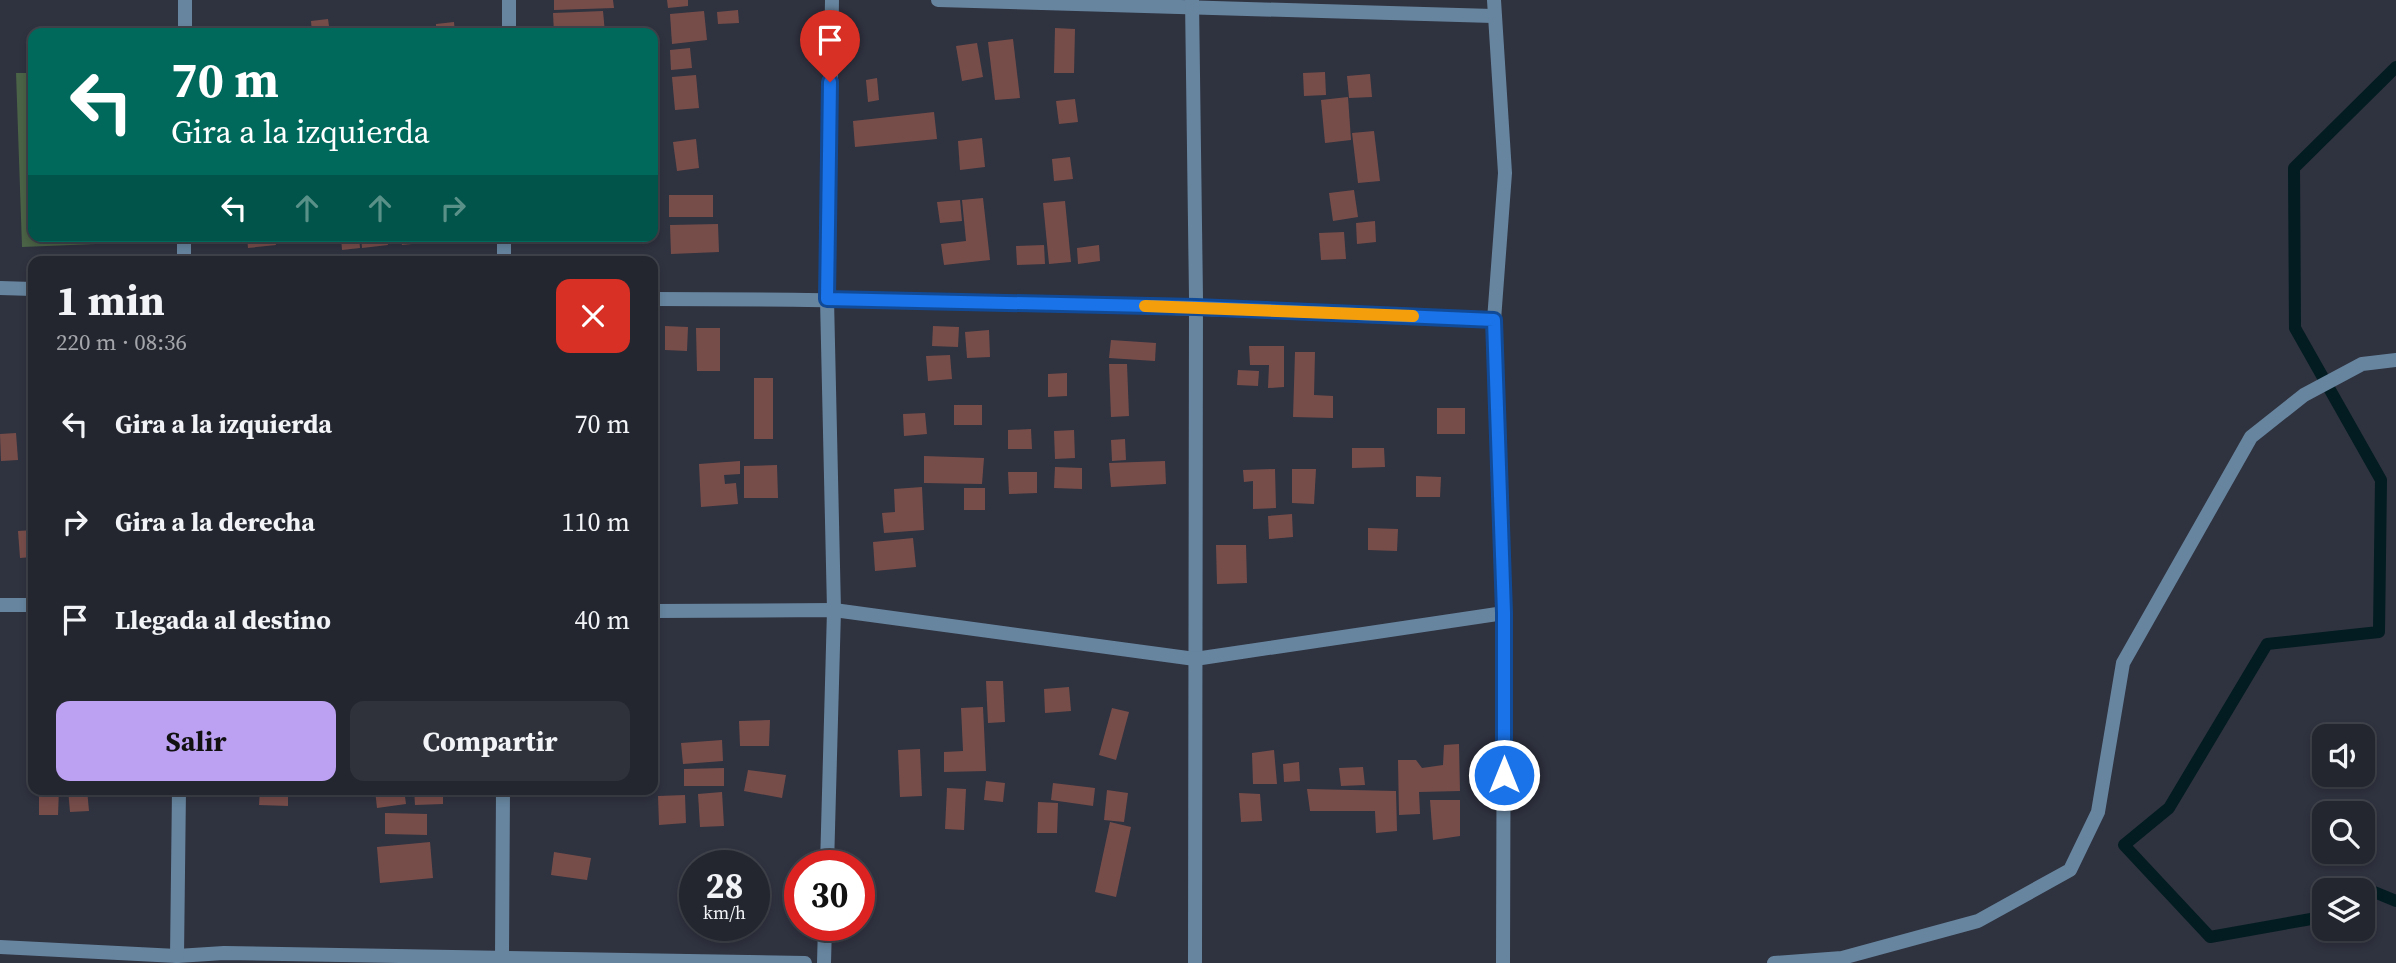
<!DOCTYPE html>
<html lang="es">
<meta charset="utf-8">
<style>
body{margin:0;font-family:"Source Serif 4",serif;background:#2f323b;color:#f1f3f6;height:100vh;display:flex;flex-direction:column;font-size:26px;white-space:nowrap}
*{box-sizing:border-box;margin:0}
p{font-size:23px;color:#a3a5aa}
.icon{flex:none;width:38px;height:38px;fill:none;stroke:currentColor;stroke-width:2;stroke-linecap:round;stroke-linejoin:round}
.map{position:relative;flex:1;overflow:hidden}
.details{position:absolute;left:28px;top:256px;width:630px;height:539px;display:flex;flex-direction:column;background:#23262f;border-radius:14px;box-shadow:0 4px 10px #0003,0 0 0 2px #40434b}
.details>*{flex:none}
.top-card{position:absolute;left:28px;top:28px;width:630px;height:214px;border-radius:14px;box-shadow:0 4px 10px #0003,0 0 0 2px #40434b;background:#00695c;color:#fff;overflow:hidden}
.tools{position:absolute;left:2312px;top:724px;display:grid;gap:14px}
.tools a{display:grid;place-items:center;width:63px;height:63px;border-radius:14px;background:#23262f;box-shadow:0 4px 10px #0003,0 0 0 2px #40434b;font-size:35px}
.speed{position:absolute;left:679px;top:850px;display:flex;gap:14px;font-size:35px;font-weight:700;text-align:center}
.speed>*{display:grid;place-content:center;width:91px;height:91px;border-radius:50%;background:#23262f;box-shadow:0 4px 10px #0003,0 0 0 2px #40434b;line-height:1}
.speed small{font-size:18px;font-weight:400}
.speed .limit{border:10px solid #d22;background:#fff;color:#111}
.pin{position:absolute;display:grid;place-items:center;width:60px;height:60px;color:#fff;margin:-72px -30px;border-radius:50% 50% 50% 0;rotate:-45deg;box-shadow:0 0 7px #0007}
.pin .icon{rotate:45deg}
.me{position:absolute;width:77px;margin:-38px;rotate:0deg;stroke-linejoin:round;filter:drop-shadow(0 0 5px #0008)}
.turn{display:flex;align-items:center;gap:24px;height:147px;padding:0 28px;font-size:32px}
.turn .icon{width:91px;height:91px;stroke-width:2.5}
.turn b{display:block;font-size:49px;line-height:60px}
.lanes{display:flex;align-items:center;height:66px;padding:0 28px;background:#0003;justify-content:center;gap:35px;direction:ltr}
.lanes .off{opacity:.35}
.round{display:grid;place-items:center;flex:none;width:74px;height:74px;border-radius:14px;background:#2f323b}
.head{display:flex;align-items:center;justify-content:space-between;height:119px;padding:0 28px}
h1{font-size:42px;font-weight:700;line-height:52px}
.cta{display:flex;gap:14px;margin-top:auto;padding:14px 28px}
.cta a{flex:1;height:80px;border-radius:14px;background:#bca0f2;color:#111;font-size:28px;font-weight:700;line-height:80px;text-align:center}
.cta a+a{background:#2f323b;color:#f1f3f6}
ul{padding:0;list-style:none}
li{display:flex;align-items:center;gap:21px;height:98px;padding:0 28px}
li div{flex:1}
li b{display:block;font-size:26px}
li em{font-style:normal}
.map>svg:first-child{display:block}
.green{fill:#4b6346}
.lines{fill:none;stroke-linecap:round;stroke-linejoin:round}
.stream{stroke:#021c22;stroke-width:12}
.building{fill:#774d4a}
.street{stroke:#67859f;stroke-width:14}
.route-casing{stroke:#114b97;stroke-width:18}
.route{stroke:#1a73e8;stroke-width:12}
.slow{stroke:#f59e0b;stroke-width:12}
</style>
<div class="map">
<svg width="2396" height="963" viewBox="0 0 2396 963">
<rect width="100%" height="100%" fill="#2f323f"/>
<path class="green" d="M16 73H33V236H145V242L22 247Z"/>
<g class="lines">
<g class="stream">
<path d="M2356 891 2362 887 2396 901"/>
<path d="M2324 911 2311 919 2210 937 2124 845 2169 808 2267 644 2379 632 2381 480 2295 328 2294 168 2396 67"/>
</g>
</g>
<g class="building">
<path d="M554 0H613L614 8 554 10Z"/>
<path d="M667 0H688V6L668 8Z"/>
<path d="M738 10 739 23 718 24 717 12Z"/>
<path d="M603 11 605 33H554L553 13Z"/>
<path d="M704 11 707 40 672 44 670 14Z"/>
<path d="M328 19 330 33H312L311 21Z"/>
<path d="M454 22 455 33H436V24Z"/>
<path d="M1055 28 1075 29 1074 73H1054Z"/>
<path d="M1013 39 1020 98 995 100 988 42Z"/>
<path d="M977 43 983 77 962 81 956 46Z"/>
<path d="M690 48 692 68 671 70 670 50Z"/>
<path d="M1325 72 1326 95 1304 96 1303 73Z"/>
<path d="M1370 74 1372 97 1349 98 1347 76Z"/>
<path d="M696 75 699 108 675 110 672 77Z"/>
<path d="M877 78 879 100 868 102 866 80Z"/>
<path d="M1348 97 1351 140 1325 143 1321 100Z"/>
<path d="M1075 99 1078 122 1059 124 1056 101Z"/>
<path d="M934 112 937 139 855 147 853 121Z"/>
<path d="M1374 131 1380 181 1358 183 1352 133Z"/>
<path d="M982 138 985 167 960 170 958 141Z"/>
<path d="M696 139 699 168 677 171 673 142Z"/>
<path d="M1070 157 1073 179 1054 181 1052 159Z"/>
<path d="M1354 190 1358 217 1333 221 1329 193Z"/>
<rect x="669" y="195" width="44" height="22"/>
<path d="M983 198 990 260 944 265 941 244 966 241 962 200Z"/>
<path d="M960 200 962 221 940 223 937 202Z"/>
<path d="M1065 201 1071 262 1049 264 1043 203Z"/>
<path d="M1375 221 1376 242 1357 244 1356 223Z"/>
<path d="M718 224 719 252 671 254 670 225Z"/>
<path d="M1344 232 1346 259 1321 260 1319 233Z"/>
<path d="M247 236H275L276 245 248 248Z"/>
<path d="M341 236H359L360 248 342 250Z"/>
<path d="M361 236H387L388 245 362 248Z"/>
<path d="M400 236H421L422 243 402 245Z"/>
<path d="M1044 245 1045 264 1017 265 1016 246Z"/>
<path d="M1099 245 1100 261 1078 264 1077 248Z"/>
<path d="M665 326 688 327 687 351 665 350Z"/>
<path d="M933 326 959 327 958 347 932 346Z"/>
<path d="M696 328H720V371H697Z"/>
<path d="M989 330 990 357 967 358 965 332Z"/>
<path d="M653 334H657L658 377H653Z"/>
<path d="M1111 340 1156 343 1155 361 1109 358Z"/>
<path d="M1249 346H1284V387L1268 388 1269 365H1250Z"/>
<path d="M1295 352H1315L1314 395 1333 396V418L1293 417Z"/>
<path d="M950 355 952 379 928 381 926 356Z"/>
<path d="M1109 364H1127L1129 416 1111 417Z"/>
<path d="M1238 370 1259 371 1258 386 1237 385Z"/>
<path d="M1067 373V396L1048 397V374Z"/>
<rect x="754" y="378" width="19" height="61"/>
<rect x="954" y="405" width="28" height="20"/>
<rect x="1437" y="408" width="28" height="26"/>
<path d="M925 413 927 434 904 436 903 414Z"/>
<path d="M1031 429 1032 449H1008V430Z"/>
<path d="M1074 430 1075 458 1055 459 1054 431Z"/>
<path d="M16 433 18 460 1 461 0 434Z"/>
<path d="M1125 439 1126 460 1112 461 1111 440Z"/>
<path d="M1352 448H1384L1385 467 1352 468Z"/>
<path d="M924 456 984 458 982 484 924 483Z"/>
<path d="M740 461V474L724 475 725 484 736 483 738 504 701 507 699 464Z"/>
<path d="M1165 461 1166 484 1111 487 1109 463Z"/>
<path d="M777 465 778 498H744V466Z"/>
<path d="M1055 467 1082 468V489L1054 488Z"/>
<path d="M1275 469 1276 508 1253 509V481L1244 482 1243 470Z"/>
<path d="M1292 469H1316L1314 504 1292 503Z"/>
<path d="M1008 472H1037V493L1009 494Z"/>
<path d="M1416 476 1441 477 1440 497H1416Z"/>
<path d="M922 487 924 530 884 533 882 513 895 512 894 489Z"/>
<rect x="964" y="488" width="21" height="22"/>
<path d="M1292 514 1293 537 1269 539 1268 516Z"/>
<path d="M1368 528 1398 529 1397 551 1368 550Z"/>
<path d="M33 530V557L20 558 18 531Z"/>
<path d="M913 538 916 567 875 571 873 542Z"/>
<path d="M1216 545H1246L1247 583 1217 584Z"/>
<path d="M986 681H1003L1005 722 988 723Z"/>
<path d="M1069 687 1071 711 1045 713 1044 689Z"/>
<path d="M983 707 986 771 944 772V752L963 751 961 708Z"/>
<path d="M1112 708 1129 712 1116 760 1099 755Z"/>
<path d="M770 720 769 746H740L739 721Z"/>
<path d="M722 740 723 761 683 764 681 743Z"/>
<path d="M1459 744 1460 791 1419 792 1420 814 1399 815 1398 760H1416L1422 768 1443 765 1444 745Z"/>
<path d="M920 749 922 796 900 797 898 750Z"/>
<path d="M1274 750 1277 784H1253L1252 753Z"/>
<path d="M1299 762 1300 781 1284 782 1283 764Z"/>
<path d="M1363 767 1365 785 1341 786 1339 768Z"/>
<path d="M724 768V786H684V769Z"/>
<path d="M748 770 786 775 782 798 744 791Z"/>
<path d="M986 781 1005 783 1003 802 984 800Z"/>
<path d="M1053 783 1095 788 1093 806 1051 800Z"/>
<path d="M947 788 966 789 964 830 945 829Z"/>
<path d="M39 789H59L58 815H39Z"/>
<path d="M68 789H87L89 811 70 812Z"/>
<path d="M260 789H288V806L259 805Z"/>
<path d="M382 789H404L406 804 377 808 375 790Z"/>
<path d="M414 789H443V804L415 805Z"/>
<path d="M1307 789 1396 791 1397 831 1376 833 1375 811H1310Z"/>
<path d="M1107 790 1128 793 1124 822 1104 820Z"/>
<path d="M722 792 724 826 700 827 698 794Z"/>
<path d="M1239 793 1260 794 1262 821 1241 822Z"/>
<path d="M685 795 686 823 659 825 658 796Z"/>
<path d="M1430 800H1460V836L1433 840Z"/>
<path d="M1038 802 1058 803 1057 833H1037Z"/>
<path d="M385 813 427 814V835L385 834Z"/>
<path d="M1110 822 1131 827 1116 897 1095 892Z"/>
<path d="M430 842 433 878 380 883 377 847Z"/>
<path d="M554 852 591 858 587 880 551 875Z"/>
</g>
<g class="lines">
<g class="street">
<path d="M938 0 1493 16"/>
<path d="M1192 0 1196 298 1195 963"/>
<path d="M1494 0 1505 173 1494 320 1504 613 1503 963"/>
<path d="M185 33V0"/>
<path d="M509 33V0"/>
<path d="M184 261V236"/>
<path d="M504 261V236"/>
<path d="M0 288 33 289"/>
<path d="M653 299C933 299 1213 308 1494 320"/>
<path d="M0 605H33"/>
<path d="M653 611 834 610 1195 659 1504 613"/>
<path d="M827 866 834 610 827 299 832 0"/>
<path d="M0 947 177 956 224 953 805 963"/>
<path d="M177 956 179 789"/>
<path d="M502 957 503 789"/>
<path d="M824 963 825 926"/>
<path d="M1774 963 1842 958 1978 921 2070 870 2098 812 2123 663 2251 437 2304 395 2362 364 2396 360"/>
</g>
</g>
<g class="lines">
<defs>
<path id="route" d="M830 82 827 299 1196 307 1494 320 1504 613V775"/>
</defs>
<use href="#route" class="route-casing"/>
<use href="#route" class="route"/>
<path class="slow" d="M1145 306 1413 316"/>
</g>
</svg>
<div class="tools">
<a><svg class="icon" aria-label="sound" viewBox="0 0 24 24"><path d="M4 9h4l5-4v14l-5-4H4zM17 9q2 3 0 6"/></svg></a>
<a><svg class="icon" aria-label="search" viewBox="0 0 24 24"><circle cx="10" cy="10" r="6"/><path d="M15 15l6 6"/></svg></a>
<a><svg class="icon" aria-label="layers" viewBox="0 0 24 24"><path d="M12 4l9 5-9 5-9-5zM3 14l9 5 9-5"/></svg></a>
</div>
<div class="speed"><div>28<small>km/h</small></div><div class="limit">30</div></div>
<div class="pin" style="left:830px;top:82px;background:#d93025"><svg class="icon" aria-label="arrive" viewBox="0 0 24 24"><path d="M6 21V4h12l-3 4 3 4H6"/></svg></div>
<svg class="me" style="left:1504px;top:775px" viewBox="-20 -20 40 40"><circle r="17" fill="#1a73e8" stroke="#fff" stroke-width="3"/><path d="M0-11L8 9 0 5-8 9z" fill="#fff"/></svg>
<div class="top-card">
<div class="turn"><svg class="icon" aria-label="left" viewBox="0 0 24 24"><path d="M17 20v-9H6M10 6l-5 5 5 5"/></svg><div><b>70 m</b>Gira a la izquierda</div></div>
<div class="lanes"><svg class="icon" aria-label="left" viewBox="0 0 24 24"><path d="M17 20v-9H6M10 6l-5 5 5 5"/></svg><svg class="icon off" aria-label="ahead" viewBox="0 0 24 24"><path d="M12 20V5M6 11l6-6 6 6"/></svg><svg class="icon off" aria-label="ahead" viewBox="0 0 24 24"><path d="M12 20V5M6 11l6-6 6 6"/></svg><svg class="icon off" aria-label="right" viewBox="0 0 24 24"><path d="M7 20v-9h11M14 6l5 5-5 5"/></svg></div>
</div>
<section class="details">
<div class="head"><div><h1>1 min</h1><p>220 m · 08:36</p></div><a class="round" style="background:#d93025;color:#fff"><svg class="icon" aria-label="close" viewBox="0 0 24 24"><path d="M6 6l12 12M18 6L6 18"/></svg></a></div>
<ul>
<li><svg class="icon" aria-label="left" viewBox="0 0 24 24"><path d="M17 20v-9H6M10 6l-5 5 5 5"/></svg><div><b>Gira a la izquierda</b></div><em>70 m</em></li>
<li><svg class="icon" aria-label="right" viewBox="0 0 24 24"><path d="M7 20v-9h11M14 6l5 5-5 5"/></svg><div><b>Gira a la derecha</b></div><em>110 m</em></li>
<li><svg class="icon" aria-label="arrive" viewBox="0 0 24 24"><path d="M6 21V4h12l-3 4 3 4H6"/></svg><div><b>Llegada al destino</b></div><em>40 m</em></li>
</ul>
<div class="cta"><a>Salir</a><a>Compartir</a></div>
</section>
</div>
